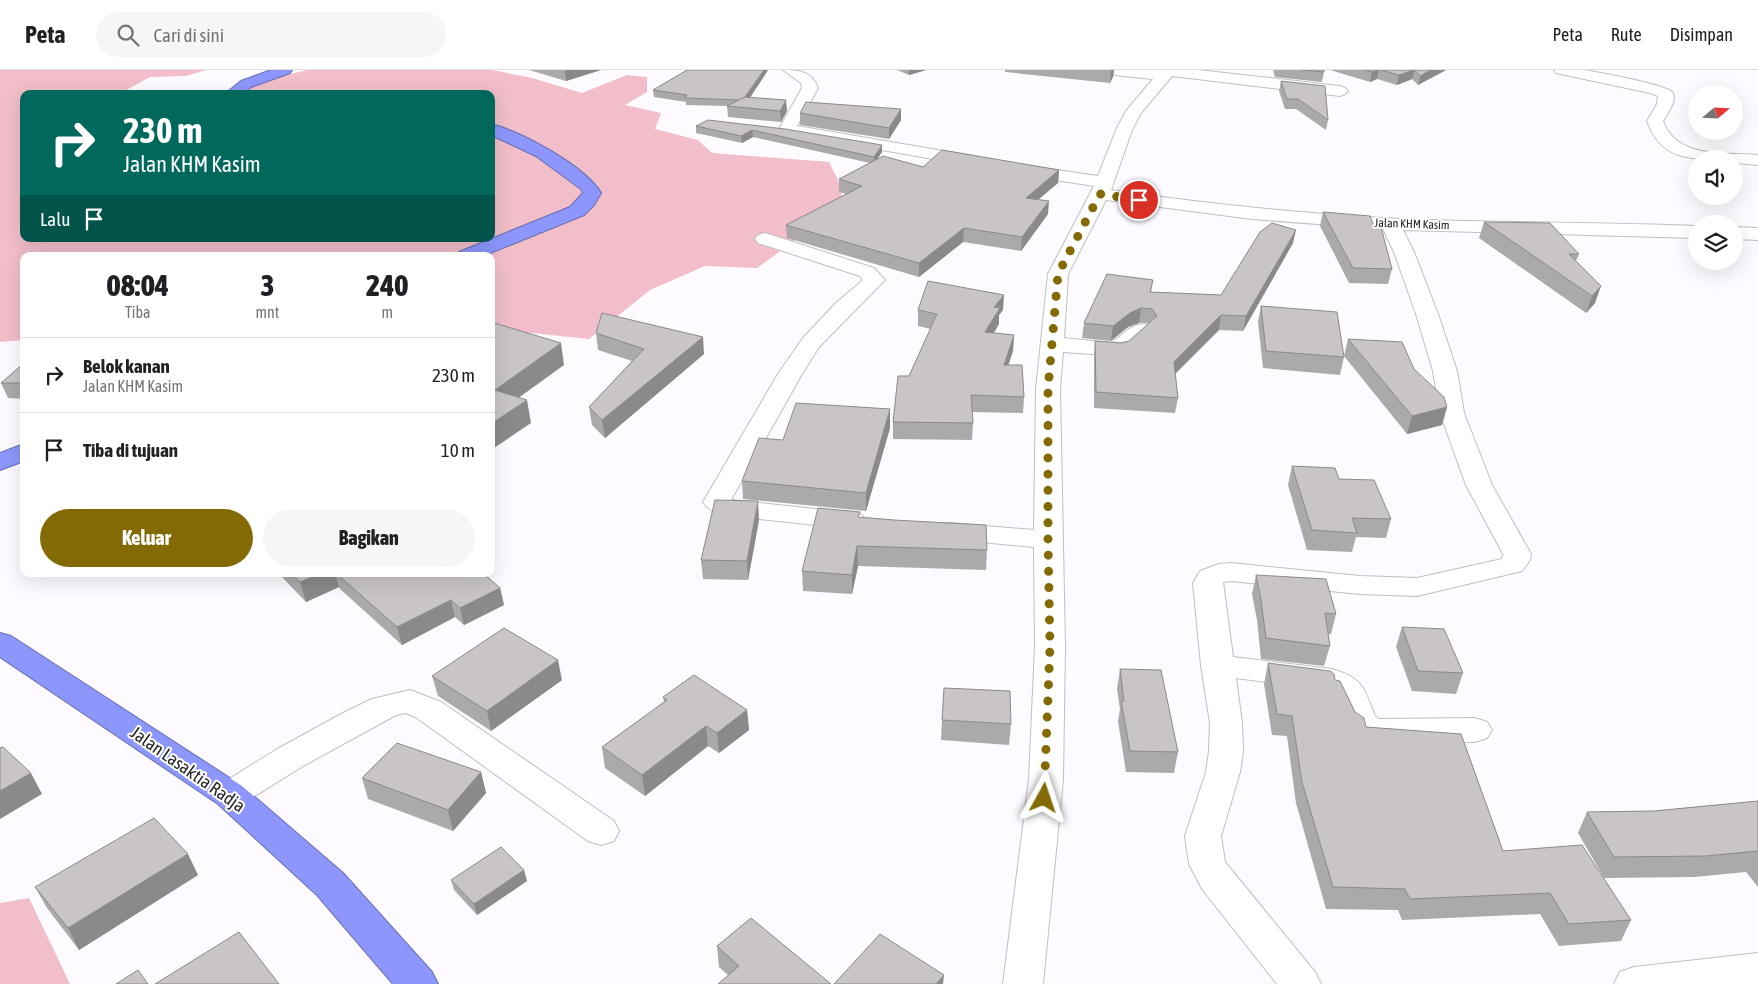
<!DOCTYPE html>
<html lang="id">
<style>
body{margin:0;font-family:"Asap Condensed",sans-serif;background:#f6f6f6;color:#202124;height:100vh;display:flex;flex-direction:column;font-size:19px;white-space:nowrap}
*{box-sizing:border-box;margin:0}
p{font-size:16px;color:#757577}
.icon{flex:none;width:28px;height:28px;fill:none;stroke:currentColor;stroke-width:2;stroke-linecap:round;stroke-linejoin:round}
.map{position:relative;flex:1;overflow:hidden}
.panel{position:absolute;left:20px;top:182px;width:475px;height:325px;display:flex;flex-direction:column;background:#fff;border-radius:10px;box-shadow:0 5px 20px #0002}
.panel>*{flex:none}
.top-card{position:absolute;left:20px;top:20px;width:475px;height:152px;border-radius:10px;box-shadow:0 5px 20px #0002;background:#00695c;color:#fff;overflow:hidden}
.needle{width:32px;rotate:71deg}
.buttons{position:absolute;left:1688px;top:15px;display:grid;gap:10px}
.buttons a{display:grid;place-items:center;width:55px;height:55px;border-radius:50%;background:#fff;box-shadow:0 5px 20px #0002;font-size:25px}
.pin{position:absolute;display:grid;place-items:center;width:42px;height:42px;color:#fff;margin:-21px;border:2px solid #fff;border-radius:50%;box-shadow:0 1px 5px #0007}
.me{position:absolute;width:55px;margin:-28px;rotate:5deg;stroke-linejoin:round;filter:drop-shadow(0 0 4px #0008)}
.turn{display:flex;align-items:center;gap:18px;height:105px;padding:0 20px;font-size:22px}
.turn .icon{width:65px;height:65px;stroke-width:2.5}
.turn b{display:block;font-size:35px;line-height:42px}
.then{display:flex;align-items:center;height:48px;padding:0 20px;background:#0003;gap:10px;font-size:19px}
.eta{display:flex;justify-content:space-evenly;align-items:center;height:85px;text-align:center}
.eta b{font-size:30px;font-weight:800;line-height:35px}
.cta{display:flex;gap:10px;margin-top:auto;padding:10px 20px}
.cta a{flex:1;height:58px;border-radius:30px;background:#846a04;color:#fff;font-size:20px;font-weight:800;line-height:58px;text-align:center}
.cta a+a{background:#f6f6f6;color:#202124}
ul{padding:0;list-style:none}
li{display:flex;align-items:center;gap:15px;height:75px;padding:0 20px;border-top:1px solid #e0e0e0}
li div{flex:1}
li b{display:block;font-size:19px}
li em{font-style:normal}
header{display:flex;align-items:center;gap:30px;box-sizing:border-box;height:70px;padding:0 25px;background:#fff;border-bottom:1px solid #e0e0e0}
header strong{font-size:24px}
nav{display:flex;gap:28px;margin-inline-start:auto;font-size:18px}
.search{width:350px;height:45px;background:#f6f6f6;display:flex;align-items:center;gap:12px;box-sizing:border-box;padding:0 18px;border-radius:28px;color:#757577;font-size:19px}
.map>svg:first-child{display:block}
.green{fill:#f1bec9}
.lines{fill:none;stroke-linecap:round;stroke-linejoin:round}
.minor-casing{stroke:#c0bec2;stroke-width:2}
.highway-casing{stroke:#696fb0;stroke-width:2}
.minor{fill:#fff;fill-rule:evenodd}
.highway{fill:#8d97fb;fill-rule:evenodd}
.wall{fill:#aca9ab}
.shaded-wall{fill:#8c898b}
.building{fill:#c8c4c7;stroke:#8c898b}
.route{stroke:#846a04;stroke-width:9;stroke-dasharray:0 16.2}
.labels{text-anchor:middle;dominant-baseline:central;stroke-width:4;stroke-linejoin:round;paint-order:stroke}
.far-street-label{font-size:12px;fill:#252426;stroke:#fff}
.near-street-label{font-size:18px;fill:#252426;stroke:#fff}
</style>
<header>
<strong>Peta</strong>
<div class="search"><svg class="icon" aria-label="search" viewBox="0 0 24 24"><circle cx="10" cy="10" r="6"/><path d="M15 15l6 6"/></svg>Cari di sini</div>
<nav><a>Peta</a><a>Rute</a><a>Disimpan</a></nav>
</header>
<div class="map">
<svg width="1758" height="914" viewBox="0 0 1758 914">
<rect width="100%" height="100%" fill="#fdfbff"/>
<g class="green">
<path d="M0 0H206L186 6 150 7 119 24H24V169H491V24H211L307 0H492L532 8 582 23 627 5 647 7V22L625 35 661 43 655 59 698 70 712 83 829 92 838 110 844 135 757 198 705 196 650 220 589 269 503 260 491 262V186H24V270L0 272Z"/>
<path d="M29 828 70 914H0V833Z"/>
</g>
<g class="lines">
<defs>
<g id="minor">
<path d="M783 0C798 0 812 1 818 18L797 56 973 86 979 87 982 91 979 95 973 96 785 63 780 57 802 18 801 13Z"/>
<path d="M1097 0H1198L1340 16 1345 18 1348 21 1345 24 1340 26 1172 6 1141 43 1132 60 1111 120C1207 134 1304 144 1401 149 1499 153 1598 152 1696 156V168L1403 160 1414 182 1438 244 1457 301 1464 343 1492 415 1531 484 1530 490 1522 501 1417 526 1360 524 1231 511 1223 512 1233 587 1332 599C1363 608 1364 618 1375 646L1379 649 1475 648 1487 652 1492 660 1487 668 1475 672 1381 673 1358 667 1351 662 1345 651 1335 626 1325 620 1236 608 1242 653 1243 681 1240 702 1221 766 1225 792 1315 902 1321 914H1277L1202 819 1189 794 1185 766 1206 702 1209 681 1210 653 1201 595 1193 513 1200 501 1219 494 1231 493 1360 506 1417 508 1502 489 1503 484 1466 415 1440 343 1433 301 1416 244 1394 182 1383 159 1252 149 1106 130 1068 204 1064 268 1112 273C1124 263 1134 251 1150 255L1153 260 1127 284 1119 286 1063 282 1060 319 1065 576 1063 709 1043 914H1003L1029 709 1035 576 1034 477 949 469 939 467 935 461 939 455 949 453 1034 460 1036 319 1048 204 1094 116 1023 105 1017 104 1014 100 1017 96 1023 95 1098 106 1116 60 1126 41 1153 9 1104 4 1099 3Z"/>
<path d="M1554 0C1564 0 1574 0 1584 0 1596 2 1669 15 1673 23 1677 32 1667 44 1663 51 1677 89 1724 82 1758 85V95L1734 93V89C1697 89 1662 94 1647 51L1657 34 1658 26 1650 23 1556 3Z"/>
<path d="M1734 157 1758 158V170L1734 169Z"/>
<path d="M765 163 874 198 885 210 819 277 802 304 731 430 852 443 862 445 866 451 862 457 852 459 724 445C715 443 708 440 703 432L778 304 803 268 836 233 863 210 860 206 758 173 755 169 758 165Z"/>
<path d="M410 620 441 632 614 751 619 761 614 771 601 775 588 771 417 648 406 643 396 645 303 696 242 734 230 738 218 734 212 725 218 716 279 678 345 642 372 629Z"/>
<path d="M1758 883V914H1614L1620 902 1634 897Z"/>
</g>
<g id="highway">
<path d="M271 0H292L290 3 251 17 243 24H225L241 11Z"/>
<path d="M491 54C522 62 585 96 601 123L594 135 584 145 483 186H456L459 182 570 137 583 123 581 119 536 86 491 65Z"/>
<path d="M24 374V391L0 400V383Z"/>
<path d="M0 563 11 566 242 716 343 803 432 902 438 914H393L317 825 218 734 0 587Z"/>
</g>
</defs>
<use href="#minor" class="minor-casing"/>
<use href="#highway" class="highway-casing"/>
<use href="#minor" class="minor"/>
<use href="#highway" class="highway"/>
</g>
<g class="wall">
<path d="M529 0H601L566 11Z"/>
<path d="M687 0H768L750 27 787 41 781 52 728 47 727 36 686 35V32L654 27 653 20Z"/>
<path d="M897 0H926L909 5Z"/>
<path d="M1005 0H1114L1113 7 1110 13 1005 2Z"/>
<path d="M1273 0H1324V2L1322 12 1275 7Z"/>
<path d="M1330 0H1446L1418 15 1412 9 1397 15 1377 9 1370 12Z"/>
<path d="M1281 11 1328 50 1326 60 1296 39H1285L1279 21Z"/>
<path d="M800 43 901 50 889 69 800 55Z"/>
<path d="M708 50 882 82 877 89 923 97 1059 100 1058 113 1038 129 1048 144 1021 181 963 172 919 207 787 168 786 155 846 124 839 122V109L870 93 753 67 742 73 696 63V56Z"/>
<path d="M1323 142 1392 199 1388 214 1349 213 1320 156Z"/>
<path d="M1484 152 1579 184 1576 191 1595 233 1586 243 1479 168Z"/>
<path d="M1293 173 1243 261 1219 260 1175 304 1178 328 1175 343 1094 338V286L1095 271 1121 273 1129 271 1149 253H1139L1128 257 1111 271 1082 268 1084 253 1153 210 1151 222 1221 225Z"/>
<path d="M1261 236 1344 287 1340 305 1263 298 1258 252Z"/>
<path d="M918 240H1003L999 245V254L994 263 1014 265 1013 281 1008 295 1024 327 1023 343 972 342 973 353 972 370 893 369V352L909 306 931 259 918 256Z"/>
<path d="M596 263 704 284 605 368 592 355 589 337 632 291 598 280Z"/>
<path d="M1348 269 1414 299 1447 337 1442 355 1407 364 1344 286Z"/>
<path d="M24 293V329L8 328 1 313Z"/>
<path d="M890 358 866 441 743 429 742 411 783 370Z"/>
<path d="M1292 396 1391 449 1386 468 1356 467 1352 482 1307 480 1288 415Z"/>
<path d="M860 447 987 480 986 500 858 496 852 524 803 521 802 501Z"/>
<path d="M759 450 748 510 703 509 701 490Z"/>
<path d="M279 504H484L500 518 504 535 464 555 455 547 402 575 340 519 339 517 306 532Z"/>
<path d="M1256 505 1336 544 1331 564H1328L1330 576 1324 596 1261 589 1257 550 1252 524Z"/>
<path d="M1402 557 1463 603 1456 624 1412 621 1396 577Z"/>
<path d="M1268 593 1335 610 1355 642 1366 657 1503 781 1631 850 1621 871 1559 876 1540 844 1402 850 1398 840 1326 839 1296 733 1287 666 1272 665 1264 614Z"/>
<path d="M1120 599 1178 682 1174 703 1126 702 1118 651 1120 639 1117 619Z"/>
<path d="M432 606 562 610 491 661 438 626Z"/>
<path d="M663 627 747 640 749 660 719 683 708 676 645 726 605 698 602 677 664 632Z"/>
<path d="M942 650 1011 654 1009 675 941 670Z"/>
<path d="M481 702 486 723 453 761 368 729 362 708Z"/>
<path d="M1758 731V817L1746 802 1694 807 1604 808 1578 763 1587 742 1654 741Z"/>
<path d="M524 800 527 811 477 845 454 820 451 810Z"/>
<path d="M198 805 79 880 47 838 35 817Z"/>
<path d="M717 876 831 914 728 905 719 897Z"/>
</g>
<g class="shaded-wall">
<path d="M568 0H601L566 11 565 1Z"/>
<path d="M764 0H768L744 37 743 30Z"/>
<path d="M909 0H926L909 5Z"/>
<path d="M1111 0H1114L1113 7 1110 13Z"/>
<path d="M1379 0 1377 9 1370 12 1372 2Z"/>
<path d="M1415 0 1412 9 1397 15 1399 5Z"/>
<path d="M1431 0H1446L1418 15 1420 6Z"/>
<path d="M786 30 787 41 781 52 780 41Z"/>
<path d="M901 39V50L889 69V58Z"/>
<path d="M752 60 753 67 742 73 741 66Z"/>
<path d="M882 75V82L874 94V87Z"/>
<path d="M1059 100 1058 113 1025 141 1026 128Z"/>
<path d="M1049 131 1048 144 1021 181 1022 167Z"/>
<path d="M964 158 963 172 919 207V193Z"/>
<path d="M1296 160 1293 173 1243 261 1246 246Z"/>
<path d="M1601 216 1595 233 1586 243 1592 226Z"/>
<path d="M1004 225 1003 240 999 245V254L984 278 985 262 994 237Z"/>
<path d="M1141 238 1139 253 1128 257 1111 271 1113 256 1130 243Z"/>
<path d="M1221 245 1219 260 1172 307 1174 292Z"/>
<path d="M1014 265 1013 281 1003 311 1004 295Z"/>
<path d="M703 267 704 284 605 368 602 350Z"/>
<path d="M561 273 564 295 499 342 495 320Z"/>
<path d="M527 330 531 353 491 380V354Z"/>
<path d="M1447 337 1442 355 1407 364 1412 346Z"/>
<path d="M890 339V358L866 441V423Z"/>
<path d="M758 431 759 450 748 510 747 491Z"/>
<path d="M857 476 858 496 852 524V505Z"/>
<path d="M319 504H335L339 517 306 532 300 512Z"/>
<path d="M500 518 504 535 464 555 460 538Z"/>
<path d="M451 530 455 547 402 575 397 557Z"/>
<path d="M558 590 562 610 491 661 487 641Z"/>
<path d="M747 640 749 660 719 683 717 663Z"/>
<path d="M706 656 708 676 645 726 642 705Z"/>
<path d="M481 702 486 723 453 761 448 740Z"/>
<path d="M31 703 42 724 0 749V721Z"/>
<path d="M188 784 198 805 79 880 68 858Z"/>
<path d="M524 800 527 811 477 845 474 834Z"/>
<path d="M944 905 943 914H936Z"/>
</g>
<g class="building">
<path d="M687 0H764L745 27 739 30 685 28 687 25 653 20Z"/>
<path d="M1302 0H1324V2Z"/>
<path d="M1365 0H1378L1372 2Z"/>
<path d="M1381 0H1414L1399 5Z"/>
<path d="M1415 0H1431L1420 6Z"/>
<path d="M1281 11 1325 16 1328 50 1298 29H1287Z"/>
<path d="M745 27 786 30 780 41 727 36Z"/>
<path d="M806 32 901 39 889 58 800 43Z"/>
<path d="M708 50 785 59 882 75 874 87 752 60 741 66 696 56Z"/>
<path d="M942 80 1059 100 1026 128 1049 131 1022 167 964 158 919 193 786 155 862 116 839 109 883 86 923 97Z"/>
<path d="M1323 142 1370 146 1374 156 1381 157 1392 199 1353 198Z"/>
<path d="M1484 152 1550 153 1579 184H1569L1601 216 1592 226Z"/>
<path d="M1272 153 1296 160 1246 246 1221 245 1174 292 1178 328 1096 322 1095 271 1121 273 1129 271 1157 246 1152 239 1141 238 1130 243 1113 256 1084 253 1107 204 1153 210 1150 222 1221 225 1260 162Z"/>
<path d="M928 211 1004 225 994 237 1000 238 985 262 1014 265 1004 295H1022L1024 327 971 325 973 353 893 352 898 306H909L937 244 918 240Z"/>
<path d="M1261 236 1337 242 1344 287 1266 281Z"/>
<path d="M602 243 703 267 602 350 589 337 644 279 596 263Z"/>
<path d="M491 252 561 273 495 320 527 330 491 354Z"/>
<path d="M1348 269 1402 272 1414 299 1444 327 1447 337 1412 346Z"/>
<path d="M24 293V313H1Z"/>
<path d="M796 333 890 339 866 423 742 411 759 368 783 370Z"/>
<path d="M1292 396 1335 398 1339 409 1374 410 1391 449 1352 448 1357 463 1312 460Z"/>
<path d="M715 430 758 431 747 491 701 490Z"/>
<path d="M818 438 860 442 858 447 894 450 986 455 987 480 857 476 852 505 802 501Z"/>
<path d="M292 504H319L300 512Z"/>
<path d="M337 504H484L500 518 460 538 451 530 397 557Z"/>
<path d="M1256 505 1326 509 1336 544 1325 543 1330 576 1266 568 1261 530Z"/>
<path d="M1402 557 1444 559 1463 603 1418 601Z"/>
<path d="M504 558 558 590 487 641 432 606Z"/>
<path d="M1268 593 1330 601 1334 604 1335 610 1340 611 1355 642 1364 648 1366 657 1461 664 1503 781 1582 775 1631 850 1569 854 1550 823 1410 829 1405 819 1333 817 1302 712 1292 646 1277 644Z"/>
<path d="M1120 599 1161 600 1178 682 1130 681 1121 631H1124Z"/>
<path d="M694 605 747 640 717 663 706 656 642 705 602 677 667 630 663 627Z"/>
<path d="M944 618 1010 621 1011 654 942 650Z"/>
<path d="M397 673 481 702 448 740 362 708Z"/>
<path d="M3 677 31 703 0 721V678Z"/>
<path d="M1758 731V781L1705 786 1614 787 1587 742 1654 741Z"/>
<path d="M154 748 188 784 68 858 35 817Z"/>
<path d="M501 777 524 800 474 834 451 810Z"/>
<path d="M751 848 831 914H718L739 896 717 876Z"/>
<path d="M239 862 279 914H155Z"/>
<path d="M880 864 944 905 936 914H834Z"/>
<path d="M138 900 148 914H116Z"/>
</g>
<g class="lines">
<path class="route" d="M1044 728 1050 576 1048 470V319L1058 204 1100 124 1139 130"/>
</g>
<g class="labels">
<g class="far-street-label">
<text transform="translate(1412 154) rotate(2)">Jalan KHM Kasim</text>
</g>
<g class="near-street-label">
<text transform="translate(188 699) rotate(35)">Jalan Lasaktia Radja</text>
</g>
</g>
</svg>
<div class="buttons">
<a><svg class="needle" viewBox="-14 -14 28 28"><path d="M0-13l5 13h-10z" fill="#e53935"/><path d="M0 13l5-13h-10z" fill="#757577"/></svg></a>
<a><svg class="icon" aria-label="sound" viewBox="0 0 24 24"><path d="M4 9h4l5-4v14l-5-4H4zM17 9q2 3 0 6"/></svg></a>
<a><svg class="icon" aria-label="layers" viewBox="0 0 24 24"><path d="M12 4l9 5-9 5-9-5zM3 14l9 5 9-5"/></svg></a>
</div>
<div class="pin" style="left:1139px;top:130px;background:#d93025"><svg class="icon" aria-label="arrive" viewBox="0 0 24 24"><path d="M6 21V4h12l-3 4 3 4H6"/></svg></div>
<svg class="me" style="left:1044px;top:728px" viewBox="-20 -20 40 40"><path d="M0-17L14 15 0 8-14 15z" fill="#846a04" stroke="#fff" stroke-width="4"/></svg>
<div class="top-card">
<div class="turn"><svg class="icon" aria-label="right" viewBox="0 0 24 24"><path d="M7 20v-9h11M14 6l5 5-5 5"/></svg><div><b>230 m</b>Jalan KHM Kasim</div></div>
<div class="then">Lalu<svg class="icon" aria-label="arrive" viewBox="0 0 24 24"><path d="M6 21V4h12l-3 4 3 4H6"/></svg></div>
</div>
<section class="panel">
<div class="eta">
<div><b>08:04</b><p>Tiba</p></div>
<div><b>3</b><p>mnt</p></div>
<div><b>240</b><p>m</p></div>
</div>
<ul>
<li><svg class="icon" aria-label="right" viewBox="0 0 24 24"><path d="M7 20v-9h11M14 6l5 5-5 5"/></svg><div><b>Belok kanan</b><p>Jalan KHM Kasim</p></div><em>230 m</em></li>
<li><svg class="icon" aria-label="arrive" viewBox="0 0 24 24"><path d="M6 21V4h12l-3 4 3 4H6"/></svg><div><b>Tiba di tujuan</b></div><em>10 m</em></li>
</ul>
<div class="cta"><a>Keluar</a><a>Bagikan</a></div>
</section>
</div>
